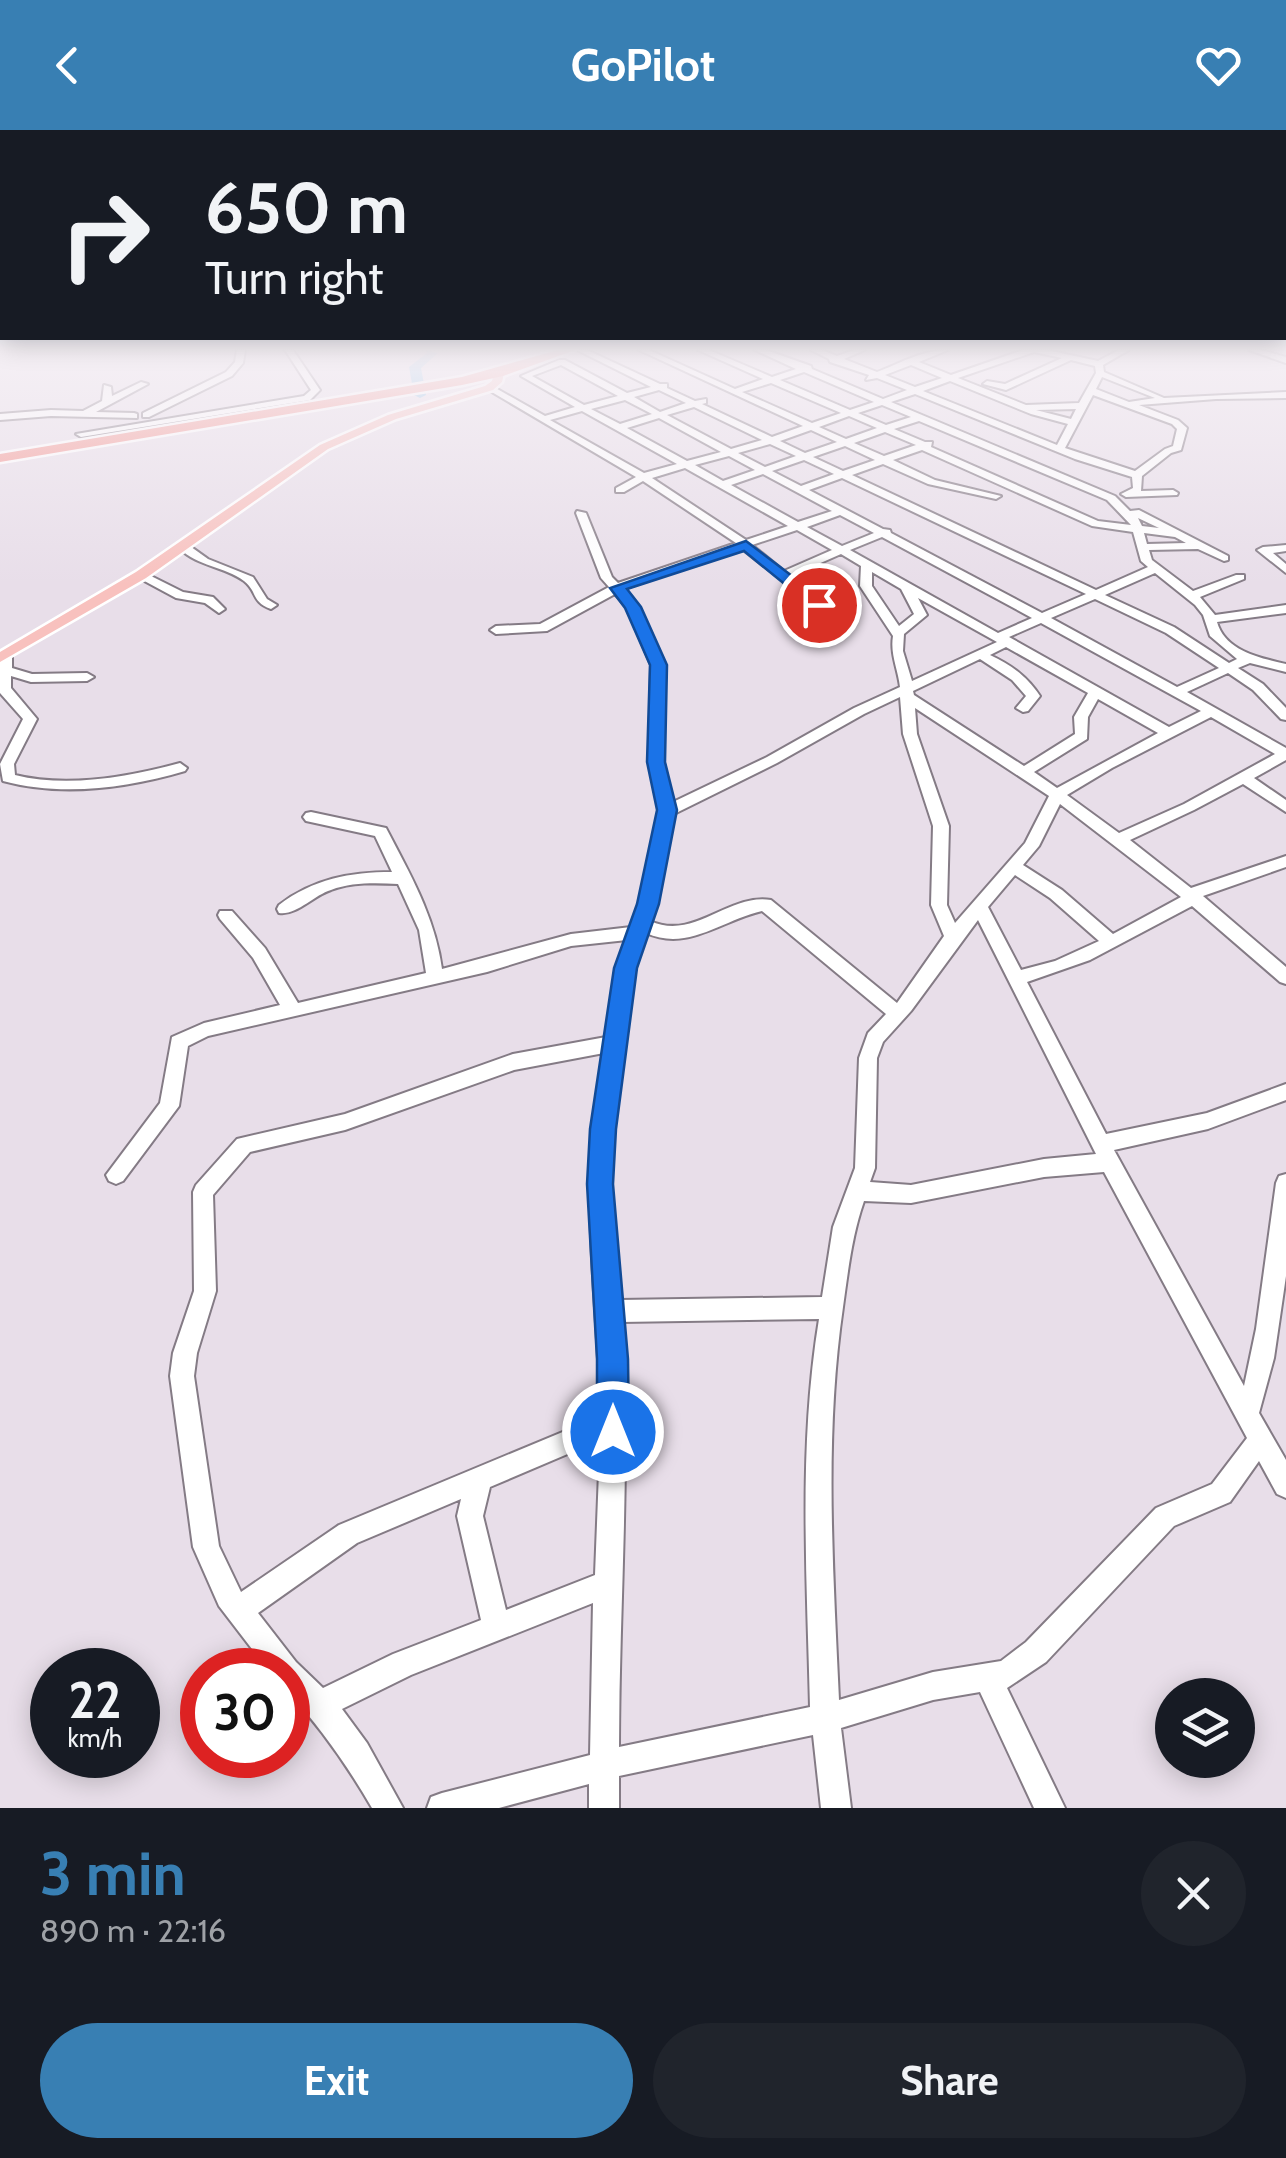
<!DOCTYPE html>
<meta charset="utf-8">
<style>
body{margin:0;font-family:Cabin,sans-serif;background:#20242c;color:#f1f3f6;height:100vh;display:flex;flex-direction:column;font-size:38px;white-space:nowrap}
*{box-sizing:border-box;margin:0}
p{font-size:32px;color:#9ea1a6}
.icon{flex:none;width:55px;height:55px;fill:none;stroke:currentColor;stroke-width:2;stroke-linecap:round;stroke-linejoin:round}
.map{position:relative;height:1678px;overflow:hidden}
.panel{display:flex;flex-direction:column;background:#171b24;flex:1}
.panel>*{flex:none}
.banner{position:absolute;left:0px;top:0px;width:1288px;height:210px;box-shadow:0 5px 25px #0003;background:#171b24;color:#f1f3f6;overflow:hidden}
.fabs{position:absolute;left:1155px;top:1548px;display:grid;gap:20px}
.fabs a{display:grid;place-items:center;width:100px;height:100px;border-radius:50%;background:#171b24;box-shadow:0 5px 25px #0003;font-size:50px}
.speed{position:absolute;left:30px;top:1518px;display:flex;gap:20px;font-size:50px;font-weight:700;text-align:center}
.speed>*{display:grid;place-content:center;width:130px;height:130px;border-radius:50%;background:#171b24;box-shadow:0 5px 25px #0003;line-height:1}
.speed small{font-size:25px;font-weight:400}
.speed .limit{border:15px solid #d22;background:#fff;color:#111}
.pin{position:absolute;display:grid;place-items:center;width:85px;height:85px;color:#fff;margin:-42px;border:5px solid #fff;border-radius:50%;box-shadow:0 2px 10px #0007}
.me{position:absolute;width:110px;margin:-55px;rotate:0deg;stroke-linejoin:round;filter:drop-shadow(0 0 8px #0008)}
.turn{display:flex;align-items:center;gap:35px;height:210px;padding:0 40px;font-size:45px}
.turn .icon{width:130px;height:130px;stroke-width:2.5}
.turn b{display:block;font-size:70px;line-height:85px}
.round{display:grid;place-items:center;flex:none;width:105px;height:105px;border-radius:52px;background:#20242c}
.head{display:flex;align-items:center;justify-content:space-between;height:170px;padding:0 40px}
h1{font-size:60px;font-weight:800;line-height:75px;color:#387fb3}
.button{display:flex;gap:20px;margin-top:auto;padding:20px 40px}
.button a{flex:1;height:115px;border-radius:60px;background:#387fb3;color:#fff;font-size:40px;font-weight:800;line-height:115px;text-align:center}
.button a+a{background:#20242c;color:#f1f3f6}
header{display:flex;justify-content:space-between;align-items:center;height:130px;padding:0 40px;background:#387fb3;color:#fff;font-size:45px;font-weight:800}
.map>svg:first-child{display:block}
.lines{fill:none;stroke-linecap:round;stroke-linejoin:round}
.river{fill:#85c1e8;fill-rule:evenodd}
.minor-casing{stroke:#847b85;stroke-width:4}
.major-casing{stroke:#fff;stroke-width:5}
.highway-casing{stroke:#fff;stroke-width:5}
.minor{fill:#fff;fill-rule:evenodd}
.major{fill:#f8c1be;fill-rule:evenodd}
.highway{fill:#f49792;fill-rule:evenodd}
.route{fill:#1a73e8;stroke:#114b97;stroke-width:2.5}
</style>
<header><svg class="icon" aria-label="back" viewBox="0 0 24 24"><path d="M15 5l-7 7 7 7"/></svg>GoPilot<svg class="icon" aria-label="heart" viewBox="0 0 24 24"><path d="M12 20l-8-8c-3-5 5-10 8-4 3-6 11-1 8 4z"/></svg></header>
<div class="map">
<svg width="1286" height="1678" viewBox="0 0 1286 1678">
<rect width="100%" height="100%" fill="#e8dee9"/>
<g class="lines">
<path class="river" d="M425 220 438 223 421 238 426 265 420 268 414 265 409 237 427 223Z"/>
<defs>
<g id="minor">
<path d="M237 220H245L243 233 232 246 149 287H143V283L226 242 235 232Z"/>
<path d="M285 220H293L320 260 310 270 81 307 76 304 304 266 311 260Z"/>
<path d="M577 220H587L660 254H667V258L695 271 706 269V273L702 274 772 307 803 296 639 220H649L735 259 763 249 698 220H709L772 247 796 239 755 220H766L811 236 812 239 883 269 907 260 877 248 866 250 869 245 830 232 829 229 811 220H822L837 226 854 220H865L844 229 877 242C901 233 922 220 948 220L919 232 951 245 1023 220H1047L1098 231 1119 220H1129L1103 235 1104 242 1164 268 1286 262V268L1216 269 1139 275 1178 290 1187 298 1181 320 1171 323 1142 346 1141 361 1173 360 1178 363 1177 365 1126 367 1121 364 1133 358 1132 347 1075 329 915 264 891 272 1115 366 1130 381 1139 380 1228 426V430L1224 431 1198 419 1149 420 1152 430 1193 461 1236 445H1244V449L1200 467 1215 485 1286 475V483L1217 492C1225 521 1260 528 1286 534V542L1250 533 1238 538 1263 554 1286 578V590L1281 589 1253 560 1228 543 1187 562 1286 618V630L1254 648 1286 670V682L1243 654 1194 680 1130 710 1191 758 1286 726V737L1203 766 1286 837V854L1280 852 1192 776 1090 830 1027 852 1106 1004 1207 983 1286 954V970L1208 999 1114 1020 1244 1256 1256 1199 1276 1053 1279 1046 1286 1044V1146L1274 1228 1259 1283 1286 1330V1368L1277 1364 1259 1331 1230 1372 1174 1396 1046 1532 1007 1558 1065 1678H1034L980 1562 933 1570 841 1598 851 1678H821L813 1605 619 1646V1678H589V1654L499 1678H427L431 1667 442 1663 590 1625 593 1473 411 1545 342 1579 367 1613 403 1678H372C347 1635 321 1598 288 1562V1540H268L219 1476 193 1417 170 1246 173 1223 194 1161 193 1062 196 1055 237 1009 345 984 513 924 606 907 616 838 627 810 571 816 487 842 208 906 188 916 179 976 123 1051 116 1054 109 1051 106 1045 160 973 172 907 204 893 280 875 253 828 220 789 218 785 220 781H232L265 818 298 873 426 843 419 800 398 754C376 753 352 752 331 760 314 765 296 786 279 783L277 779 279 775C313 749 350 742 392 742L375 706 306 691 303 687 306 683 311 682 386 698C410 744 435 787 442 839L571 804 631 797 640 774 659 681 649 632 651 535 627 478 615 464 547 501 496 504 490 500 496 496 540 494 609 457 601 448 576 383 577 381 586 383 612 447 618 453 736 413 643 351 624 362H616V358L636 347 485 258 492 256 545 286 575 277 521 246 559 230H565L627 263 651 257ZM1034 222 1062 228 1005 254 987 251 983 254 1006 260 1071 230 1095 236 1096 243 1079 273 1026 275 958 248ZM561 235 618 266 584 275 532 246ZM911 235 942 248 915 257 885 245ZM804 242 874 272 850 280 780 250ZM1102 247 1155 268 1129 272 1096 259ZM950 251 1031 284 1068 294 1057 315 923 261ZM771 253 841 283 812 293 742 262ZM659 260 686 273 660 282 634 267ZM1093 265 1172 294 1177 299 1173 316 1165 319 1135 341 1065 318ZM625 270 652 284 620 294 591 279ZM882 275 911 287 886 295 858 283ZM694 277 762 310 731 319 667 285ZM1076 279 1071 289 1036 280ZM582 281 677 334 644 343 550 290ZM849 286 877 298 846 309 819 297ZM659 288 721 322 687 331 627 298ZM919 291 1107 370 1131 395 1098 391 931 317 932 312H925L894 299ZM811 300 837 312 805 323 780 311ZM885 302 916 315 884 326 854 313ZM770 314 796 326 765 337 738 323ZM845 316 875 330 843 341 813 327ZM922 320 1092 396 1133 402 1141 431 1148 437 1096 460 852 345 883 334 928 354 996 369 1001 366 935 350 893 330ZM729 326 755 340 723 351 695 335ZM804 330 834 344 801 356 772 341ZM685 338 788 396 746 410 652 348ZM763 344 830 380 832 381 798 392 731 355ZM842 348 1086 464 1042 483 891 403 890 400 883 399 809 360ZM840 385 874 403 842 416 807 397ZM1138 388 1159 398 1142 396ZM797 400 832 420 784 441 752 415ZM1144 403 1175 407 1186 413 1147 414ZM882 407 1012 477 1032 488 998 503 850 420ZM742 419 819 479 823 478V472L791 446 841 424 861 436 860 456 893 506C890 524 898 539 900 557L854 578 767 627 673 672 663 632 665 535 639 477 623 459ZM872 442 901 459 914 484 899 496 872 456ZM1155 443 1195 475 1203 485 1210 506 1237 529 1229 533 1174 497 1105 465ZM918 468 997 512 912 551 903 521 904 504 927 485ZM1095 469 1166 503 1219 538 1177 557 1051 488ZM1041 493 1201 581 1169 597 1009 507ZM1006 517 1088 563 1074 587 1075 604 1024 636 914 565 913 561 980 529 1012 550 1026 566 1016 578 1023 582 1028 581 1040 566C1027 546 1011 535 990 525ZM900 567 903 604 933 696 931 775 944 806 897 873 771 770C728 763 695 811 650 791L674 684 777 633 864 584ZM1098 569 1158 603 1057 658 1034 642 1087 609 1088 587ZM915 578 1049 666 1025 713 955 793 947 775 949 696 917 604ZM1211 587 1275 624 1184 674 1119 703 1067 665 1112 638ZM1060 674 1181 767 1113 804 1062 760 1023 735 1039 716ZM1015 745 1050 768 1099 811 1055 831 1021 840 988 777ZM762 781 886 884 868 903 859 928 855 1038 833 1097 822 1167 619 1170 610 1053 613 999 634 838 646 803C688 822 722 790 762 781ZM978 790 1096 1024 1044 1029 911 1055 870 1052 875 1038 877 928 883 912 911 881ZM604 923C598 966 590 1009 590 1053 589 1132 600 1212 600 1291L577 1296 339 1395 241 1462 219 1416 194 1246 197 1223 216 1161 213 1065 250 1022 345 1000 514 940ZM1104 1042 1247 1308 1212 1354 1156 1378 1026 1512 1001 1531 933 1542 839 1570C833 1438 824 1307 843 1177 848 1141 852 1105 864 1071L911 1073 1044 1047ZM819 1189C798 1317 807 1448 810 1577L619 1617C619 1475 631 1333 621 1192ZM600 1316 595 1445 506 1480 483 1386 490 1357 577 1320ZM461 1369 457 1386 481 1490 393 1524 323 1558 296 1532 258 1483 357 1413Z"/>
<path d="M1249 220H1261L1286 227V233Z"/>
<path d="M141 252 148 254 96 282 134 283 137 284V288L51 286 0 290V284L51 280 83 281 102 271 104 255 111 257 112 266Z"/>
<path d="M179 414H187L208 429 253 447 267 469 277 475 271 479C251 472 258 462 244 451 224 436 198 437 179 418Z"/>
<path d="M1286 415V421L1273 423 1286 434V443L1257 420 1263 417Z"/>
<path d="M137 443H145L183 462 213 467 225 479 219 483 205 473 176 468 137 447Z"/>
<path d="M6 521 12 525V538L32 544 87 543 94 547 87 551 31 552 11 546V558L37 589 14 634 15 645C67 658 129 647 180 633L187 638 185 641C127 658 62 667 3 651L0 634 23 589 0 563V524Z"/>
</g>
<path id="major" d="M495 241 504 243 502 252 493 260 396 289 328 319 146 448 0 532V522L136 442 320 315 388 285 485 256 492 251Z"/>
<path id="highway" d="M558 220H575L503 246 462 255 0 332V324L462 247Z"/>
</defs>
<use href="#minor" class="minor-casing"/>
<use href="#major" class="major-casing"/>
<use href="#highway" class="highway-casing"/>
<use href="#minor" class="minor"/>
<use href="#major" class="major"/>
<use href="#highway" class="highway"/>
</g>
<linearGradient id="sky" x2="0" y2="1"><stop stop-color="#80b9e8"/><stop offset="0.48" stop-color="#f5f0f5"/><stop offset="1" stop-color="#f5f0f5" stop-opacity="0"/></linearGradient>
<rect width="1286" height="455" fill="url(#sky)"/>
<path class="route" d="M746 411 825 471V478H814L744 421 627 459 641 477 667 535 665 632 677 680 659 774 637 838 616 999 613 1054 628 1229 629 1302 624 1313 613 1317 602 1313 597 1302V1229L587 1054 590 999 614 838 637 774 657 680 647 632 650 535 625 478 610 458Z"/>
</svg>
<div class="fabs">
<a><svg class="icon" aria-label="layers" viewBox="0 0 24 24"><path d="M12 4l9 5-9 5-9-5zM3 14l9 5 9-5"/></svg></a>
</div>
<div class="speed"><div>22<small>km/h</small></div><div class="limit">30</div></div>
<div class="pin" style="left:819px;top:475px;background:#d93025"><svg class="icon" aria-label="arrive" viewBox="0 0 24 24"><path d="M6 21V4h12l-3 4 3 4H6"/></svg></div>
<svg class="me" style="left:613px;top:1302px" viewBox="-20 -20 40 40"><circle r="17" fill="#1a73e8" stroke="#fff" stroke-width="3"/><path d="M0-11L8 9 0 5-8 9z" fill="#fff"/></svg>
<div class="banner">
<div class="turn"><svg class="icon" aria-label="right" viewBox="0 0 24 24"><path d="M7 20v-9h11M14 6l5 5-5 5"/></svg><div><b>650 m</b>Turn right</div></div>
</div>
</div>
<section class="panel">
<div class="head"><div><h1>3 min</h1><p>890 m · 22:16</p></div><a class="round"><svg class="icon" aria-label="close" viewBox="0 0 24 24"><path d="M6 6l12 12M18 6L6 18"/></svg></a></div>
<div class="button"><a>Exit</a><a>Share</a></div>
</section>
